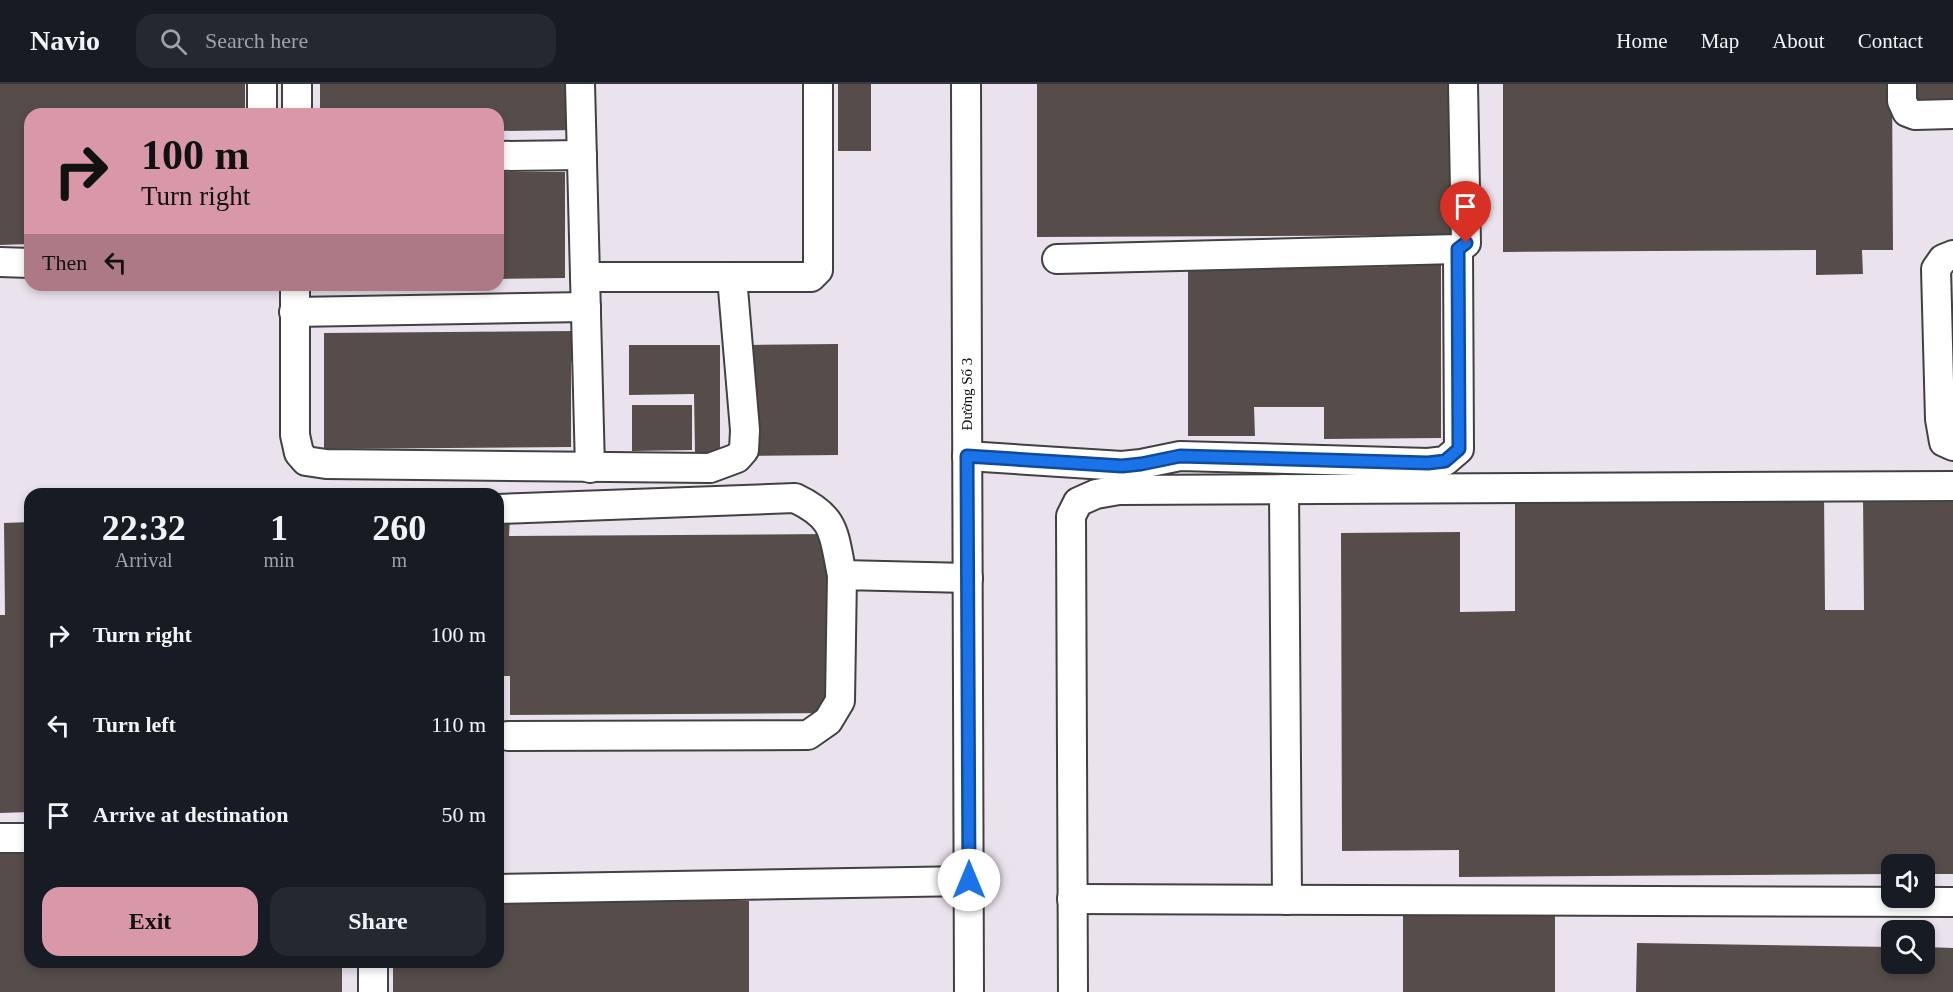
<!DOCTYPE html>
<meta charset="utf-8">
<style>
body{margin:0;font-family:"Times New Roman",serif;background:#242831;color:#f1f3f6;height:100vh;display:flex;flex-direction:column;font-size:22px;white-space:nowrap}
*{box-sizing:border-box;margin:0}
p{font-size:20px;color:#9ea1a6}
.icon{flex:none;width:33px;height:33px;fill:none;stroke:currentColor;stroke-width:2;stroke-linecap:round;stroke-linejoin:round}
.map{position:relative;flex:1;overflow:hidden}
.panel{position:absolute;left:24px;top:404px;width:480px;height:480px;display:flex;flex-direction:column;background:#171b24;border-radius:18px;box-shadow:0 3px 9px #0003}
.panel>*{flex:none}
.top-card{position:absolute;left:24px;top:24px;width:480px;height:183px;border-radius:18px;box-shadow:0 3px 9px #0003;background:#d998a7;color:#111;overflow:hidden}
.fabs{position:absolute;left:1881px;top:770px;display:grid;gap:12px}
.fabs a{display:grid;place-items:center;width:54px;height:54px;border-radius:12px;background:#171b24;box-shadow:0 3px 9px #0003;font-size:30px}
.pin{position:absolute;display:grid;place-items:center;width:51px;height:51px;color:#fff;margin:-62px -26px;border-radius:50% 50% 50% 0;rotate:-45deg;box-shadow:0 0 6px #0007}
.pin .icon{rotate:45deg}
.me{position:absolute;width:66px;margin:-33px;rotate:0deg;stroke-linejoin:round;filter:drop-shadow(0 0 4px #0008)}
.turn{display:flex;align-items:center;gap:21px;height:126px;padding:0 18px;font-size:27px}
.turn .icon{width:78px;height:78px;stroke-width:2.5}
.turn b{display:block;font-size:42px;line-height:51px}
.then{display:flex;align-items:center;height:57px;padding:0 18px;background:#0003;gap:12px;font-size:22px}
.eta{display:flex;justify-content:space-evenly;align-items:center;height:102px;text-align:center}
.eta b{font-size:36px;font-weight:800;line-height:42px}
.button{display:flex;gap:12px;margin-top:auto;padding:12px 18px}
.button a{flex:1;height:69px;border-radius:18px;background:#d998a7;color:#111;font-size:24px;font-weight:800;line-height:69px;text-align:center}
.button a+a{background:#242831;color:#f1f3f6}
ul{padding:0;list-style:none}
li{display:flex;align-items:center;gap:18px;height:90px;padding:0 18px}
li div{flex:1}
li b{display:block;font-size:22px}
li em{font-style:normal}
header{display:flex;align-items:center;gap:36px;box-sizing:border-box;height:84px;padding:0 30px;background:#171b24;border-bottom:2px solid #363941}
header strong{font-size:28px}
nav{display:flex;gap:33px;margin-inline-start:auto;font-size:21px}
.search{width:420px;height:54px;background:#242831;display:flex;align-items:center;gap:15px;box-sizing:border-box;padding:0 21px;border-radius:18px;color:#9ea1a6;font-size:22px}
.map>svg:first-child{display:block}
.industrial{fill:#eae2ec;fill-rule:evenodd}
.building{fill:#564d4a}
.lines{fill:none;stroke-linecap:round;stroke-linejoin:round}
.minor-casing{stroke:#414141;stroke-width:32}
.minor{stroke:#fff;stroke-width:28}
.route-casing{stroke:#114b97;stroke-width:15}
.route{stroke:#1a73e8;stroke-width:10}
.labels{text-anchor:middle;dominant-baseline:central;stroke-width:6;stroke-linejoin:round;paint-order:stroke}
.street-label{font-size:15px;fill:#0e0e0e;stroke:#fff}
</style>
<header>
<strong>Navio</strong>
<div class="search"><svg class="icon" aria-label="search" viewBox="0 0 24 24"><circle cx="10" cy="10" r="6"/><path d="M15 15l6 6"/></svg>Search here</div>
<nav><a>Home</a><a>Map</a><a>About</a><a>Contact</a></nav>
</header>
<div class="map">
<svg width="1953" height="908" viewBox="0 0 1953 908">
<rect width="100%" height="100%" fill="#fff9ef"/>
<path class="industrial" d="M0 0H1953V908H0ZM30 30H498V201H30ZM30 410H498V878H30ZM1892 780H1924V813H1892ZM1892 846H1924V879H1892Z"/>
<g class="building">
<path d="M0 0H245V30H30V160L0 161Z"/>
<path d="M320 0H567L578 46 498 47V30H320Z"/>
<rect x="838" y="0" width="33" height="67"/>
<path d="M1037 0H1459V151L1037 153Z"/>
<path d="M1503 0H1892L1893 166H1862L1863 190 1816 191V166L1503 168Z"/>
<path d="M1907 0H1953V27H1908Z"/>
<path d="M498 88H565V194L498 195Z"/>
<path d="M1441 173V354L1324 355V323H1254L1255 352H1188V184L1388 183 1387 174Z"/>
<path d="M577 247V277H571V363L324 365V249Z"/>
<path d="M838 260V371L750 372V261Z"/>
<path d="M629 261H720V368H695L694 310 629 311Z"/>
<path d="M632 321H692V366L632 367Z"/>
<path d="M1824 409 1825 526H1864L1863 410H1953V790H1924V780H1892V790L1459 793V766L1342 767 1341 449 1460 448V528L1515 527V411Z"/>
<path d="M498 432H510L509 452 830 450 831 629 510 631V592H498Z"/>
<path d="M30 438V728L0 729V531H5L4 439Z"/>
<path d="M0 765H30V878H342V908H0Z"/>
<path d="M712 811V817H749V908H393V878H498V813Z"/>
<path d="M1555 824V908H1403V825Z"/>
<path d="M1637 859 1892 863V879H1924V863L1953 864V908H1636Z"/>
</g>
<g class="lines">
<defs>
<g id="minor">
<path d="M297 0V30"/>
<path d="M580 0 590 384"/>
<path d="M966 0 969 908"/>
<path d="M1902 0V17L1907 28 1915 31 1953 30"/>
<path d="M262 30V0"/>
<path d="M498 72 582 71"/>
<path d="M1953 171 1943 175 1936 185 1940 335 1944 358 1953 362"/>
<path d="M1057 175 1458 165 1466 159 1463 0"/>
<path d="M0 178 30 179"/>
<path d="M585 193H811L818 186V0"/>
<path d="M295 201V351L299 369 306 377 326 380 710 384 737 374 744 366 745 346 732 193"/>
<path d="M294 228 586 223"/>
<path d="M967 372 1122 382 1141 380 1180 372 1428 379 1445 377 1459 365 1458 165"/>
<path d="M1284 405 1287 816"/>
<path d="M498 425 795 414C837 434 833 449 842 491"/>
<path d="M508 652 808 651 828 637 840 617 842 491 968 494"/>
<path d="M0 754H30"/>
<path d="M498 805 969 797"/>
<path d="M1072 815 1953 818"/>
<path d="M373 878V908"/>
<path d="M1073 908 1071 432 1078 418 1096 410 1119 406 1953 402"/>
</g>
</defs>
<use href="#minor" class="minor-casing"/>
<use href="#minor" class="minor"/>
</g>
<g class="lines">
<defs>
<path id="route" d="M969 796 967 372 1122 382 1141 380 1180 372 1428 379 1445 377 1459 365 1458 165 1466 159"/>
</defs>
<use href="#route" class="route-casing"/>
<use href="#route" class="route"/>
</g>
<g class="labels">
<g class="street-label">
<text transform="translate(967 310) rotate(-90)">Đường Số 3</text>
</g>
</g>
</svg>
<div class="fabs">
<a><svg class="icon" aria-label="sound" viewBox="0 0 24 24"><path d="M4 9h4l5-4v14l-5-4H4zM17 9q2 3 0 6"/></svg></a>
<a><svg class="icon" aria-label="search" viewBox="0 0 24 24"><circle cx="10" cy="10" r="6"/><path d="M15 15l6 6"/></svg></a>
</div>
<div class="pin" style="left:1466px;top:159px;background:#d93025"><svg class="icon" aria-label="arrive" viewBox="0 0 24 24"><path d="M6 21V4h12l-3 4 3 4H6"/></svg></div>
<svg class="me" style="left:969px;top:796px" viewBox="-20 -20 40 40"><circle r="19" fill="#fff"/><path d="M0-13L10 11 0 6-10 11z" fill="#1a73e8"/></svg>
<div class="top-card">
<div class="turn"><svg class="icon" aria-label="right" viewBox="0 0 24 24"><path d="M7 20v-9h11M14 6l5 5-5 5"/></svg><div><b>100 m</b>Turn right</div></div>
<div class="then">Then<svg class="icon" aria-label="left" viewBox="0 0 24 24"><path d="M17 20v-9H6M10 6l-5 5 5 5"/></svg></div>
</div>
<section class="panel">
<div class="eta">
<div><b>22:32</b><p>Arrival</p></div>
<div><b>1</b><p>min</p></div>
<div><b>260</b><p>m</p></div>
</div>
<ul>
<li><svg class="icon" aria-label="right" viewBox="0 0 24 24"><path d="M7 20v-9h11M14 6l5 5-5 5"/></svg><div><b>Turn right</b></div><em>100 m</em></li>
<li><svg class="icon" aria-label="left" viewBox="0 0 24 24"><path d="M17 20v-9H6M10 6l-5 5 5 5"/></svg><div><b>Turn left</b></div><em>110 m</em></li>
<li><svg class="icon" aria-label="arrive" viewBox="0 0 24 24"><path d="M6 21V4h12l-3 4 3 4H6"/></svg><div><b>Arrive at destination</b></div><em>50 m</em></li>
</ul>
<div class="button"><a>Exit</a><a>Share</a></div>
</section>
</div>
